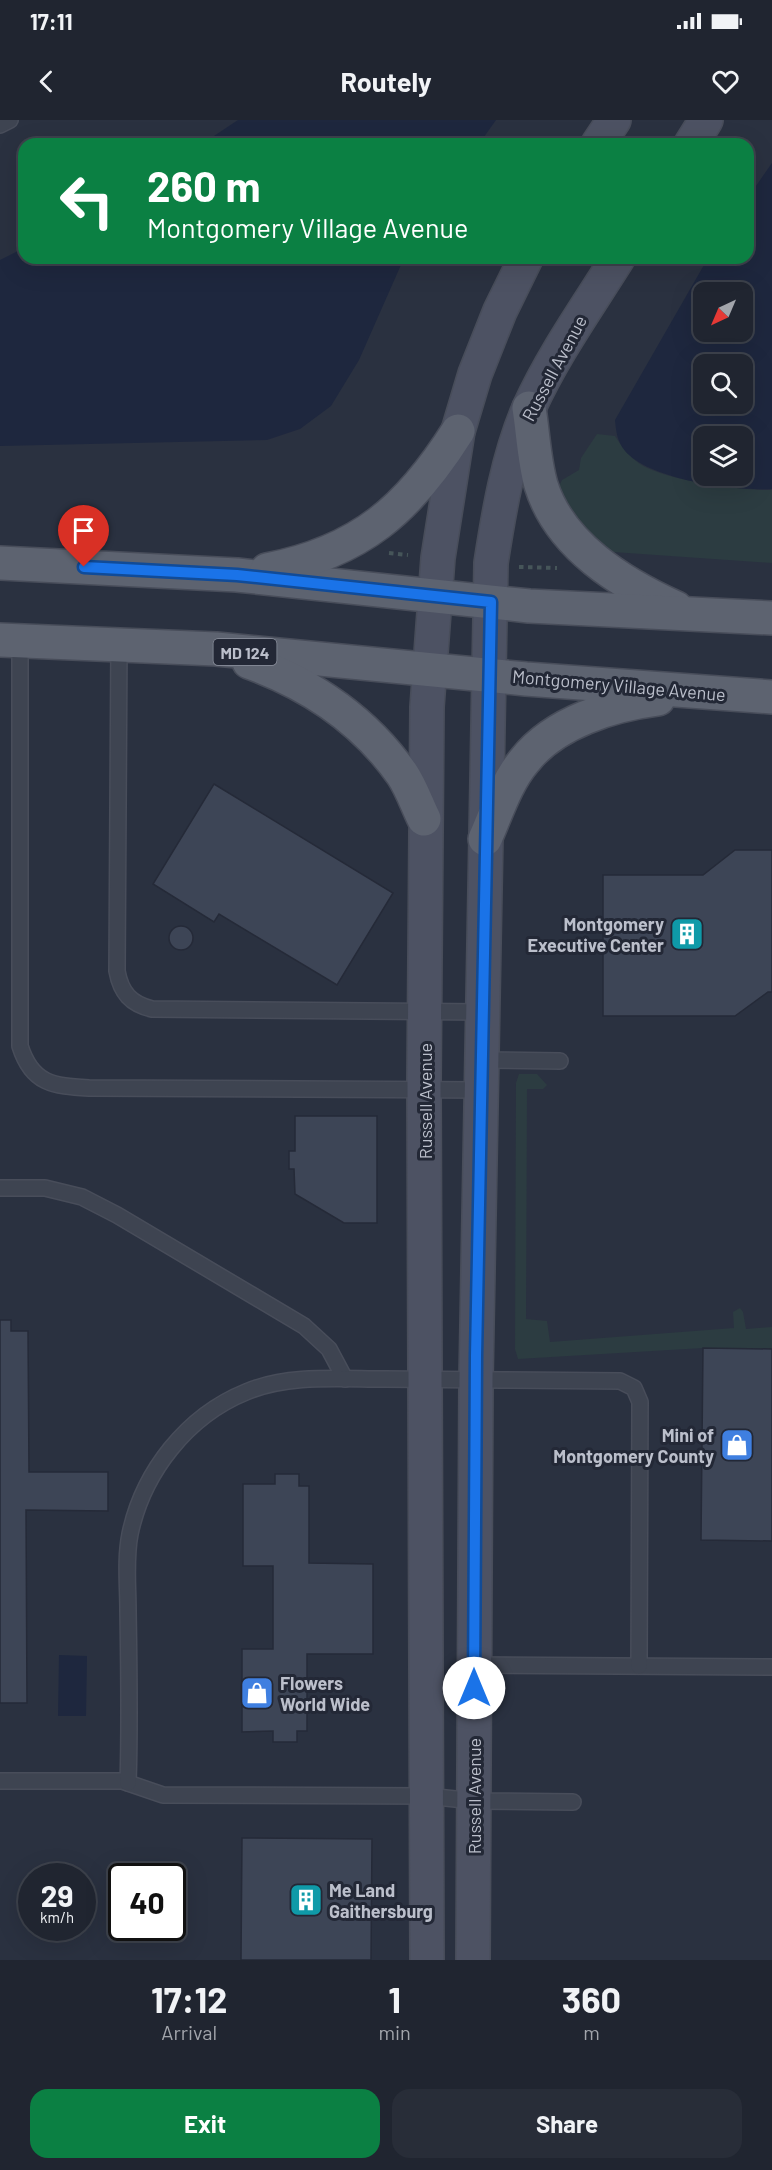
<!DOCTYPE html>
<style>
body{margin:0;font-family:Barlow,sans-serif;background:#282d38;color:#f1f3f6;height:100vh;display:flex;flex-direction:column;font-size:22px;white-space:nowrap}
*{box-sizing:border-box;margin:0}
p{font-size:20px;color:#a2a5ab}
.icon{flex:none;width:33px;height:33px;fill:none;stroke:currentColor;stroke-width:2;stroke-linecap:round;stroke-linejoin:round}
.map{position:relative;height:1840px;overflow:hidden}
.drawer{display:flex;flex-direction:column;background:#202530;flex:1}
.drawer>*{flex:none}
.banner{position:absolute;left:18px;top:18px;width:736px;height:126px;border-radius:18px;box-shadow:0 6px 24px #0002,0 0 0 2px #3d424c;background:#0b8043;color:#fff;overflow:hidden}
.needle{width:39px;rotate:224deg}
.buttons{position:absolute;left:693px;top:162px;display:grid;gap:12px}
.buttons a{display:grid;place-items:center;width:60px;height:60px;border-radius:12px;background:#202530;box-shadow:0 6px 24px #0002,0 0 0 2px #3d424c;font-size:30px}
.speed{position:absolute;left:18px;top:1743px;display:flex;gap:12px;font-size:30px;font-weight:700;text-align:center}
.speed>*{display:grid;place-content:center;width:78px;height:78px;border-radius:50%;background:#202530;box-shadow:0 6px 24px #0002,0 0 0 2px #3d424c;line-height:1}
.speed small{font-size:15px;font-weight:400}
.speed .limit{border:3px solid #111;border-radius:9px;background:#fff;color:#111}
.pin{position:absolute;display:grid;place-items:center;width:51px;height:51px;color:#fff;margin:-62px -26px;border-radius:50% 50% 50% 0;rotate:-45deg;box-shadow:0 0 6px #0007}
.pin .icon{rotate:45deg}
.me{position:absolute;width:66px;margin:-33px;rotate:0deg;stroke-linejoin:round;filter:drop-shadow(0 0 4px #0008)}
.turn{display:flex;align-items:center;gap:21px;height:126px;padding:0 30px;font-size:27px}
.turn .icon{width:78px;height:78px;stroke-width:2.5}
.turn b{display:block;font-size:42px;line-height:51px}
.eta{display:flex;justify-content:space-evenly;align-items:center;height:102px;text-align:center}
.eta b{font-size:36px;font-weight:700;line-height:42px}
.button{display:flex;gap:12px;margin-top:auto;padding:12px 30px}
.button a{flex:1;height:69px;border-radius:18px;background:#0b8043;color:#fff;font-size:24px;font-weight:700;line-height:69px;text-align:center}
.button a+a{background:#282d38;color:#f1f3f6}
.status{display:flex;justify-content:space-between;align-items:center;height:42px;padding:0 30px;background:#202530;direction:ltr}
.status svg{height:16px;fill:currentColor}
header{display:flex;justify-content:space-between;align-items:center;height:78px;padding:0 30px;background:#202530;font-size:27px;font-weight:700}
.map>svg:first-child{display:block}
.green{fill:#2c3c41}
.water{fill:#1e273e;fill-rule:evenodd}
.building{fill:#3d4556;stroke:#252a38;stroke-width:1.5}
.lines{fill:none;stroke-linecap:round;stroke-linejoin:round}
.lane-casing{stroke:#484d5a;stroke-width:18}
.secondary-casing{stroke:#484d5a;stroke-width:36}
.primary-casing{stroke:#484d5a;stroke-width:36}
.path{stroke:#465559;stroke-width:4;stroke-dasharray:4.5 4.5;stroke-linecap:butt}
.lane{stroke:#3e4451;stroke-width:15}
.secondary{stroke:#4d5263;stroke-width:33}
.primary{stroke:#5d6370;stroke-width:33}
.route-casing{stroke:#114b97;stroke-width:15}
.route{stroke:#1a73e8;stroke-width:10}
.labels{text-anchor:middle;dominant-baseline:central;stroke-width:6;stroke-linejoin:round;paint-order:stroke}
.shield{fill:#232836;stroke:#8d929e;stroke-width:1.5}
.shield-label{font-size:16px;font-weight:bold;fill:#bbbfcb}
.street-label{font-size:18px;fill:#bbbfcb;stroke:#232836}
.poi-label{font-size:18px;font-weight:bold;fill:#bbbfcb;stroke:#232836;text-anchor:end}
</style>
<div class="status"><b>17:11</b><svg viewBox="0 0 49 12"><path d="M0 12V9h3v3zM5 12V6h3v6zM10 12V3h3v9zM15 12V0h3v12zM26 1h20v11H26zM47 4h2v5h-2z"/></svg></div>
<header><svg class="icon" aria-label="back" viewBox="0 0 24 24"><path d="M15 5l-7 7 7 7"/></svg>Routely<svg class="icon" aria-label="heart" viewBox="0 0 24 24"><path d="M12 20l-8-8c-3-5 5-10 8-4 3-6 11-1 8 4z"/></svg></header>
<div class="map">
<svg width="772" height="1840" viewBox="0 0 772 1840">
<rect width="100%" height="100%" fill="#2a3140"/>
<g class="green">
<path d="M597 314 615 316C622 327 629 336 640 344 664 360 743 371 772 370V443L613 432C584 411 577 399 558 369L562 360 579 350 581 338Z"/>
<path d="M519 954H537L547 965 543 969H527L526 1199 547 1201 550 1222 734 1208 733 1192 740 1188 743 1192 746 1209 772 1207V1229L703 1228 518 1239 515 1229 516 963Z"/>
</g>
<g class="water">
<path d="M238 0H496L479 24H202Z"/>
<path d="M772 43V369C735 371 650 360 625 331 617 321 616 311 615 300L708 138H748L749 76ZM704 172H742V212H704ZM704 244H742V284H704ZM704 316H742V356H704Z"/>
<path d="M24 128V138H404L359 240 331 286 300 309 267 320 0 326V140Z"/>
<path d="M59 1535 87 1536 86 1596H58Z"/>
</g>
<g class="building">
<path d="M214 664 393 773 337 865 219 794 214 802 153 764Z"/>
<path d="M735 730H772V872H768L735 896H603V755H703Z"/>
<circle cx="181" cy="818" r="12"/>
<path d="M295 996H377V1103H344L295 1074 294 1049H289V1031H295Z"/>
<path d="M0 1200H11V1211H28L29 1352H108V1391L26 1390 27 1583H0Z"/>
<path d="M703 1228 772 1229V1421L701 1420Z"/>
<path d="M275 1354H299V1366H309V1443L373 1444V1534H307V1611H297V1622H273V1611L242 1612V1529H273V1446H243V1364H275Z"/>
<path d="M242 1718 372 1719 371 1840H241Z"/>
</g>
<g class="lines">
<defs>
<g id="lane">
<path d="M0 5 10 0"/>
<path d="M20 520V926C32 964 53 966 89 968L481 970"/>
<path d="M119 524 117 851C121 873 131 884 152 889L482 892"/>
<path d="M482 940 560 941"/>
<path d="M0 1068H45L82 1077 117 1095 304 1206 329 1229 345 1259"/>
<path d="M474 1545 772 1547"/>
<path d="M0 1661H122L163 1675 427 1676 474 1681 573 1682"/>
<path d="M128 1663C130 1606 129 1548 128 1491 128 1466 125 1439 130 1414 143 1352 187 1296 246 1272 288 1254 340 1259 385 1259 463 1259 542 1261 620 1261L634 1268 640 1282 639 1546"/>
</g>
<g id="secondary">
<path d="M598 24 614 0"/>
<path d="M691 24 706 0"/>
<path d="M427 1840 424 964 427 587 438 438 458 311 475 254 500 191 526 138"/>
<path d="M473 1840 476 1259 491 443C499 391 508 337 529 288 553 235 588 186 618 138"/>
</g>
<g id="primary">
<path d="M529 288C533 313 534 341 541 365 560 426 621 463 676 488"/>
<path d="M0 443 237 455 529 486 772 498"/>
<path d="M267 450C360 432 409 389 458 311"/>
<path d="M0 520 216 529 526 559 772 577"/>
<path d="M249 542C310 564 364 600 402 654 411 667 417 685 424 699"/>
<path d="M485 719C497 692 506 662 525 640 555 602 612 585 658 579"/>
</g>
</defs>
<use href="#lane" class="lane-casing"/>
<use href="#secondary" class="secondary-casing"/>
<use href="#primary" class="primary-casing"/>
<g class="path">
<path d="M389 433 408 435"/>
<path d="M519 447 557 448"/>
</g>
<use href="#lane" class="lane"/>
<use href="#secondary" class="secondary"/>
<use href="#primary" class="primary"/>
</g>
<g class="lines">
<defs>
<path id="route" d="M84 447 237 455 491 482 476 1236 474 1568"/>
</defs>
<use href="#route" class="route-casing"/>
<use href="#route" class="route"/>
</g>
<defs>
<symbol id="building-square" viewBox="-11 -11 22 22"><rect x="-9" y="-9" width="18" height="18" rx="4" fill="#0f9aa8" stroke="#232836"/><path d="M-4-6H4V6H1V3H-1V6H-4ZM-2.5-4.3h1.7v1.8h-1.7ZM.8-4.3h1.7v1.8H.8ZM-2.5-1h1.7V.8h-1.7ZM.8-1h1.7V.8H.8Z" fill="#fff"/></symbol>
<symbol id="shop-square" viewBox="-11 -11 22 22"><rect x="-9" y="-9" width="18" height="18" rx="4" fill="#3f7fe0" stroke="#232836"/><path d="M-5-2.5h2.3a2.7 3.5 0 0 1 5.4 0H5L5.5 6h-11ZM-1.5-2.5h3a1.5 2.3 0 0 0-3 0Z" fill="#fff"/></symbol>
</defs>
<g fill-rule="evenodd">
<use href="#building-square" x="668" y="795" width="38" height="38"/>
<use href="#shop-square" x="718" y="1306" width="38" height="38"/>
<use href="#shop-square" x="238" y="1554" width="38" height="38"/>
<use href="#building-square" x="287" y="1761" width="38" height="38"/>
</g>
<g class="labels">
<rect class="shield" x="213.5" y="519" width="63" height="26" rx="4.5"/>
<g class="shield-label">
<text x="245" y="532">MD 124</text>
</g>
<g class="street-label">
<text transform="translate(554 248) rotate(-62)">Russell Avenue</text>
<text transform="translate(619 565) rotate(5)">Montgomery Village Avenue</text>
<text transform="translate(425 981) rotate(-90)">Russell Avenue</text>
<text transform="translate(474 1676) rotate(-90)">Russell Avenue</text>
</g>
<g class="poi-label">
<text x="664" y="804">Montgomery<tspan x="664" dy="21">Executive Center</tspan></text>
<text x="714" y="1315">Mini of<tspan x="714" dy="21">Montgomery County</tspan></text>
<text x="280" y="1563" text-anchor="start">Flowers<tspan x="280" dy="21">World Wide</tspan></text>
<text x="329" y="1770" text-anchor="start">Me Land<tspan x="329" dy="21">Gaithersburg</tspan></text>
</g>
</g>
</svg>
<div class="buttons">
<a><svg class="needle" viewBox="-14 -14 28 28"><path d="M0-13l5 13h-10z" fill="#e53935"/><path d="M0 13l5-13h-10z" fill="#a2a5ab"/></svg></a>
<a><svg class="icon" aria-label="search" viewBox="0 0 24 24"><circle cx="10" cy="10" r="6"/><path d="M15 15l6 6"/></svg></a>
<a><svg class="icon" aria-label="layers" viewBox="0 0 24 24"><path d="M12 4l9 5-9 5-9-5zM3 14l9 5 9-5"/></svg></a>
</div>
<div class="speed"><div>29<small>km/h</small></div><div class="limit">40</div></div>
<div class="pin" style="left:84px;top:447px;background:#d93025"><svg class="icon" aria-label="arrive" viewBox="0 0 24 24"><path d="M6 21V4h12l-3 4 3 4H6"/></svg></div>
<svg class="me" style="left:474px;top:1568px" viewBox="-20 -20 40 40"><circle r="19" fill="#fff"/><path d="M0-13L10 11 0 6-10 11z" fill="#1a73e8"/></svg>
<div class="banner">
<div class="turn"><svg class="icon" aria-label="left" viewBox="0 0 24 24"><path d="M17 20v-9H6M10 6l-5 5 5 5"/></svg><div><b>260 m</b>Montgomery Village Avenue</div></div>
</div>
</div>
<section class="drawer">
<div class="eta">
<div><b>17:12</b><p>Arrival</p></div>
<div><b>1</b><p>min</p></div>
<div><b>360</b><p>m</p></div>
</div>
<div class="button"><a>Exit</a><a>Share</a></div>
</section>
